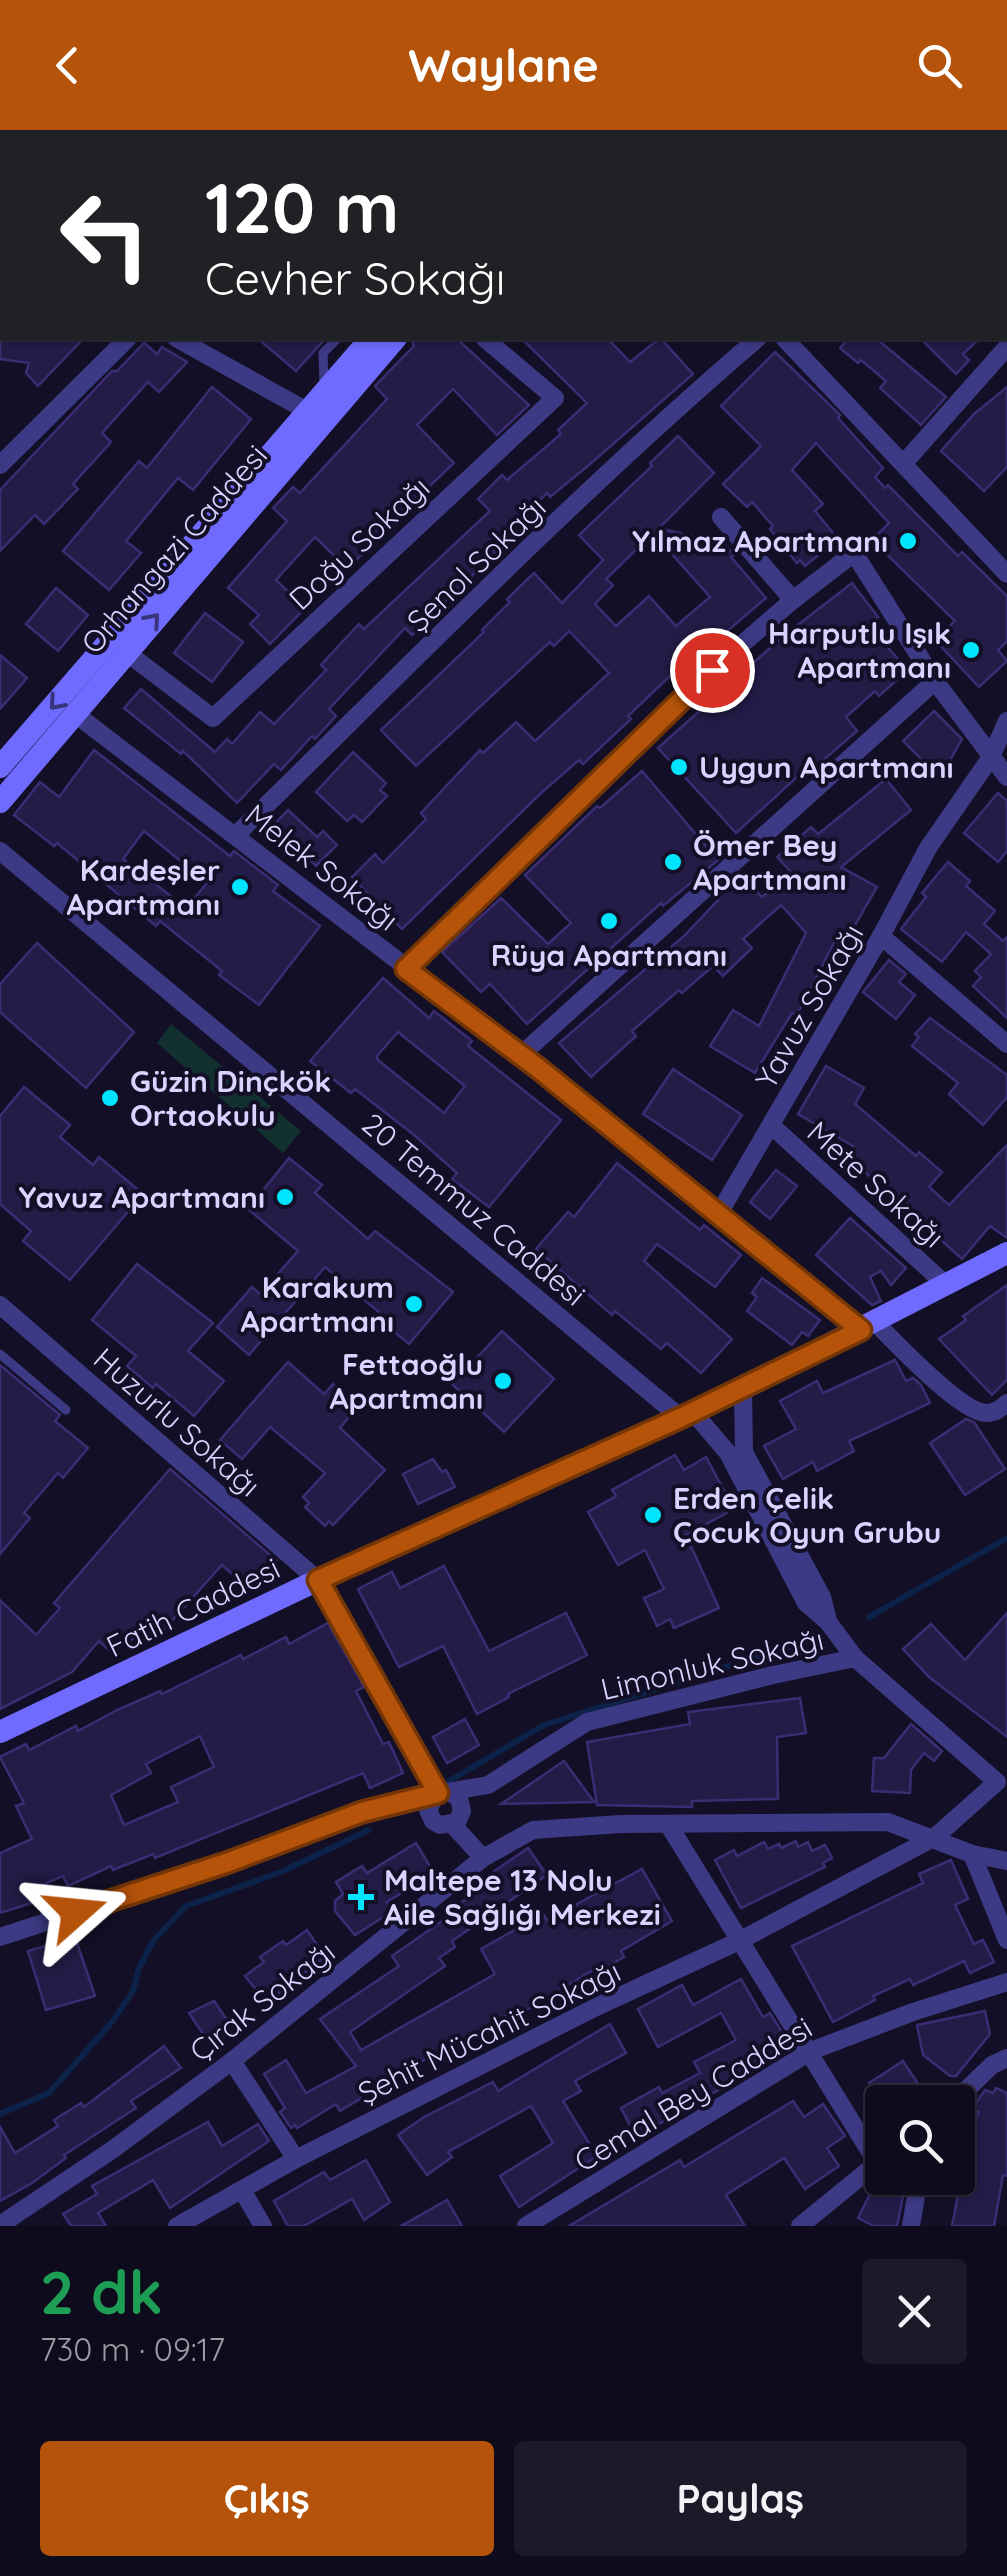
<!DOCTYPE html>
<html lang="tr">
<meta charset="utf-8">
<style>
body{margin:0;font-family:Quicksand,sans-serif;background:#1c1929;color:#f1f3f6;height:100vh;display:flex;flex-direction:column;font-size:38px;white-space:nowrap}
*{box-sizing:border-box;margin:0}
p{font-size:32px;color:#9b9ba3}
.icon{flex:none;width:55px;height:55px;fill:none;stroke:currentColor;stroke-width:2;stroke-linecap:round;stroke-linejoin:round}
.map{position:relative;height:2096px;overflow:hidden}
.drawer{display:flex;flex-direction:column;background:#0e0b1c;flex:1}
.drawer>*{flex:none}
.banner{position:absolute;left:0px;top:0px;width:1008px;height:210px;box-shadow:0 2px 8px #0004,0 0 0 2px #2e2b3b;background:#202124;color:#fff;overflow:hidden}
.buttons{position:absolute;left:865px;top:1955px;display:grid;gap:20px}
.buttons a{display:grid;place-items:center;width:110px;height:110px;border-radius:10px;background:#0e0b1c;box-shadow:0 2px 8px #0004,0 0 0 2px #2e2b3b;font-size:50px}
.pin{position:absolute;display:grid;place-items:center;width:85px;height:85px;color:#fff;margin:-42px;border:5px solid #fff;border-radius:50%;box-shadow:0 2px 10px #0007}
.me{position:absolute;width:110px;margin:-55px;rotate:72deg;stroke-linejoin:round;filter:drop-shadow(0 0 8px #0008)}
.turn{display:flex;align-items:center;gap:35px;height:210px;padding:0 40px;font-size:45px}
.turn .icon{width:130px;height:130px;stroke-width:2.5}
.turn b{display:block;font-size:70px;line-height:85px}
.round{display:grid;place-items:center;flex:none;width:105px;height:105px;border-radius:10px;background:#1c1929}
.overview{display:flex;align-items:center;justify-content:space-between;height:170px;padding:0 40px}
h1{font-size:60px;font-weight:800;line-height:75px;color:#1e9e55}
.button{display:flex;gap:20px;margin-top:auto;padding:20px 40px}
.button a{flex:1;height:115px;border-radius:10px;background:#b45309;color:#fff;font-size:40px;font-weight:800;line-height:115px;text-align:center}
.button a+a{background:#1c1929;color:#f1f3f6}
header{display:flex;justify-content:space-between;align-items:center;height:130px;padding:0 40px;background:#b45309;color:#fff;font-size:45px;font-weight:800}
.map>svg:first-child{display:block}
.green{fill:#12302f}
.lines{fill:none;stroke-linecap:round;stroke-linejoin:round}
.stream{stroke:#0c2248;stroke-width:6}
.building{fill:#241b47;stroke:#3b2d73;stroke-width:2.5;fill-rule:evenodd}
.service{stroke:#3d3a85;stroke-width:9}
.minor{stroke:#3d3a85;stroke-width:18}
.secondary{stroke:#6f6bff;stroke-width:22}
.oneway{stroke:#38347d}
.route-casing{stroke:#753606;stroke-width:25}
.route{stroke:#b45309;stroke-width:18}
.poi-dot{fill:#00e5ff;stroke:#130f26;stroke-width:4}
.labels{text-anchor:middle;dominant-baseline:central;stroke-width:8;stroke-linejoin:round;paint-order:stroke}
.poi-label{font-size:30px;font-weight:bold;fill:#d9d4ff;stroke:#130f26;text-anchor:end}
.street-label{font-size:30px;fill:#d9d4ff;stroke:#130f26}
</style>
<header><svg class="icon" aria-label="back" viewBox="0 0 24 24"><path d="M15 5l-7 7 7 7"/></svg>Waylane<svg class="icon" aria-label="search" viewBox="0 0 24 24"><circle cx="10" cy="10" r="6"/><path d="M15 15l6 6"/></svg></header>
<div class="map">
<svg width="1007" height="2096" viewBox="0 0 1007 2096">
<rect width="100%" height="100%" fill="#130f26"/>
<g class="green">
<path d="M0 0 94 2H2V73Z"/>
<path d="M171 894 301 1001 283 1023 157 913Z"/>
</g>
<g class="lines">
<g class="stream">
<path d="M869 1487 1007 1408"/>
<path d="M449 1651 544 1595 814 1509"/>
<path d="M0 1984 49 1963 112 1892 133 1861 139 1838 153 1811 186 1776 281 1742 369 1700"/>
</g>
</g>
<g class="building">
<path d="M0 208H84L38 256 26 243 29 233 0 229Z"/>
<path d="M257 208H326L296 241Z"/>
<path d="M411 208H456L529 275 497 305 453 259 417 295 454 333 399 385 402 388 347 438 315 407 276 450 305 478 270 514 250 494 259 485 228 458 287 391 273 378 293 357 300 363 387 269 375 256 414 216Z"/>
<path d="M521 208H607L630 232 660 208 693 244 589 335 550 367 547 363 492 418 496 422 412 505 405 498 329 579 336 586 315 609 312 606 281 640 274 634 237 673 183 621 181 624 124 578 141 559 215 622 227 609 232 614 260 582 274 594 326 540 321 535 359 494 364 499 490 381 478 369 502 345 507 350 561 304 558 300 587 273Z"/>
<path d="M849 208H876L946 267 921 295 880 258 886 251 861 230 858 233 840 218Z"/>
<path d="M920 208H980L963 224 969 230 956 244Z"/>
<path d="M144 213 157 224 162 217 187 232 159 262 148 252 102 303 111 312 73 354 78 359 44 394 35 385 0 421V360L112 241H117Z"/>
<path d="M775 222 840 285 838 288 883 338 875 347 885 358 888 355 958 426 962 422 1007 466V511L998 520 1007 531 979 557 935 510 955 491 872 410 889 393 816 313 792 340 823 374 815 381 838 409 805 436 800 430 797 433 786 420 770 399 773 396 752 372 747 377 723 354 761 316 721 276Z"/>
<path d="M212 257 251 289 193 360 178 348 126 411 141 423 109 460 63 421 139 331 147 338Z"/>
<path d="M1007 257V337L984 361 941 321 974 284Z"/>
<path d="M678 306 714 343 659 398 724 414 734 425 731 427 766 468 675 546 673 543 628 586 631 589 583 634 579 630 540 664 402 799 352 747 375 724 383 733 426 689 421 683 480 620 483 623 516 592 535 611 609 543 569 501 554 516 550 512 416 636 381 600 484 502 482 500 510 472 507 469 534 443 562 473 603 430 579 405 652 336 650 333ZM653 403 710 467 676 496 649 466 616 496 595 474 613 455 606 449Z"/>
<path d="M852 453 878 487 867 495 908 540 879 566 875 561 846 587 857 601 800 650 797 647 736 703 658 618 781 508Z"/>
<path d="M56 458 88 485 58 521 26 494Z"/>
<path d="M205 483 243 512 212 552 174 523Z"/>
<path d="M0 525 27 548 0 579Z"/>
<path d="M934 581 962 609 940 648 903 611Z"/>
<path d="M94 620 230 726 234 721 278 755 273 761 320 796 259 875 219 845 222 841 160 791 156 796 57 713 54 716 14 685 40 652 59 667ZM144 701 207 753 186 778 123 729Z"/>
<path d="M353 622 386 653 380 660 387 666 362 692 354 685 347 691 316 662Z"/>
<path d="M642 641 718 730 663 776 661 773 527 894 490 854 481 862 442 822 501 768 548 814 571 793 525 745 597 676 600 678Z"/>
<path d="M886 649 911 680 841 737 877 757 843 816 835 811 797 885 792 883 755 943 710 916 733 880 759 896 806 803 781 775 743 809 752 818 723 846 713 836 682 863 679 860 632 901 636 906 591 947 559 913 684 806 719 769 716 766 735 749 742 745 762 767 791 742 777 727 811 697 818 704Z"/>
<path d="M998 663 1007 671V721L998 732 964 703Z"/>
<path d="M288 680 317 707 323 701 337 715 316 736 305 725 300 730 269 700Z"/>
<path d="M948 732 970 751 966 756 995 781 984 794 1003 811 1007 807V888L973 856 981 847 975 841 991 824 966 802 942 832 901 799 926 767 922 763Z"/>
<path d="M37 813 134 902 86 958 0 882V854Z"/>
<path d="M889 830 906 844 899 852 915 865 896 889 863 862Z"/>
<path d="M383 848 429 888 434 881 472 911 468 916 561 990 489 1077 452 1049 457 1043 414 1005 355 959 351 963 310 931ZM398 902 465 956 444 983 378 930 377 926Z"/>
<path d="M930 888 1007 945V967L983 995 949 964 958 953 912 916 919 907 915 904Z"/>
<path d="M826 936 864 958 855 974 916 1026 919 1022 942 1042 929 1057 949 1075 1007 1015V1108L990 1096 962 1129 846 1025 853 1016 798 984Z"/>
<path d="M673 939 742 985 712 1030 643 984Z"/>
<path d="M24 957 70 995 60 1007 93 1035 99 1027 143 1064 70 1150 23 1111 31 1101 0 1074V986Z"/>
<path d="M289 1028 322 1055 315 1063 368 1109 375 1101 453 1162 409 1214 376 1187 380 1183 325 1137 249 1225 217 1197 252 1157 260 1164 298 1121 248 1079Z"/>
<path d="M617 1033 700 1100 704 1095 741 1125 715 1157 657 1114 644 1131 732 1209 701 1243 667 1213 661 1219 615 1181 612 1185 536 1119 568 1082 574 1087Z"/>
<path d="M776 1040 797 1056 770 1089 750 1072Z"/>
<path d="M850 1088 906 1138 891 1155 881 1141 870 1147 881 1171 872 1175 816 1125Z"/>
<path d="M137 1134 213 1193 188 1221 224 1251 194 1286 156 1254 153 1258 127 1236 136 1226 92 1190Z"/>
<path d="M762 1148 820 1190 808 1206 802 1202 792 1215 747 1181 757 1167 752 1163Z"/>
<path d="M1007 1155V1250L992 1265 939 1209 966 1190 963 1186Z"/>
<path d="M502 1201 554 1249 504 1302 452 1254Z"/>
<path d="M895 1230 906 1251 913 1248 921 1255 930 1273 849 1311 854 1321 817 1341 813 1332 783 1349 764 1316 796 1299 780 1271 817 1251 823 1263Z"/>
<path d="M288 1232 324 1264 333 1254 358 1276 340 1298 385 1340 333 1395 329 1391 325 1396 305 1377 309 1373 303 1367 325 1343 270 1297 242 1329 220 1310Z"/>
<path d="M0 1235 60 1285 55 1291 88 1318 63 1348 58 1343 24 1383 30 1388 0 1424Z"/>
<path d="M966 1289 974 1292 1005 1339 965 1365 930 1313Z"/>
<path d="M675 1325 684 1340 706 1327 734 1379 686 1405 719 1478 674 1498 670 1489 657 1496 644 1468 664 1459 645 1420 618 1435 588 1382 616 1366 612 1360Z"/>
<path d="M433 1329 442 1342 446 1340 455 1357 418 1374 403 1344Z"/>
<path d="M170 1339 276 1430 249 1459 222 1435 157 1507 144 1496 129 1513 119 1511 110 1521 99 1511 72 1542 0 1579V1470L36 1505 60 1478 54 1473Z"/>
<path d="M444 1436 489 1521 566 1483 587 1525 508 1564 509 1567 477 1584 443 1516 399 1537 358 1459 392 1442 400 1458Z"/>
<path d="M1007 1483V1607L929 1547 903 1519 931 1494 965 1530Z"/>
<path d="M328 1493 364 1557 356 1561 383 1614 389 1612 403 1643 370 1658 363 1643 155 1728 153 1724 113 1740 111 1736 68 1756 63 1746 33 1759 38 1771 0 1783V1723L32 1709 16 1676 24 1673 0 1627 26 1614 29 1620 76 1596 78 1601 117 1580 160 1561 162 1564 241 1525 243 1529 286 1507 289 1514ZM200 1606 214 1637 171 1657 178 1672 124 1695 111 1665 151 1643 146 1634Z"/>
<path d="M800 1568 806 1603 777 1607 778 1669 692 1671V1677L597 1675 587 1612 690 1594 688 1582Z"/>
<path d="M465 1589 479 1615 447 1633 433 1607Z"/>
<path d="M911 1594 942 1621 934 1631 924 1623 911 1640 910 1663 872 1661 874 1628H884Z"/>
<path d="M564 1631 594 1672 501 1674Z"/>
<path d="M796 1711 798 1717 808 1712 812 1721 825 1715 832 1728 823 1733 825 1737 741 1778 715 1730 734 1720 737 1726 764 1712 768 1719 779 1714 781 1718Z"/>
<path d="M416 1713 434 1743 387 1772 393 1781 355 1805 335 1781V1771L343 1764 336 1752 362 1736 367 1743Z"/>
<path d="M528 1718 547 1745 452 1811 455 1817 439 1828 445 1836 350 1902 361 1920 495 1844 481 1819 543 1784 547 1790 642 1739 672 1791 621 1821 624 1827 597 1842 595 1839 518 1885 515 1880 462 1913 459 1909 340 1981 336 1974 297 1998 295 1995 291 1998 280 1982 285 1978 264 1944 286 1930 306 1963 356 1936 320 1889 399 1836 392 1826 458 1780 456 1776 497 1748 493 1742Z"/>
<path d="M951 1730 968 1769 955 1775 974 1814 983 1810 994 1832 970 1843 964 1831 913 1855 910 1849 873 1866 875 1870 833 1892 792 1816 923 1753 919 1744Z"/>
<path d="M307 1800 325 1827 267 1873 245 1846 264 1832 260 1827 283 1811 286 1815Z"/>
<path d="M75 1807 95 1866 46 1880 28 1821Z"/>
<path d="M741 1849 763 1887 770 1883 792 1918 636 2007 621 1978 659 1957 662 1963 700 1943 694 1932 736 1910 721 1883 658 1917 638 1879 682 1855 693 1875Z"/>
<path d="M214 1871 227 1890 224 1894 230 1903 211 1916 189 1883Z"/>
<path d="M985 1881 990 1904 956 1946H950L923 1925 917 1895Z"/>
<path d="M610 1894 626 1923 575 1951 581 1961 563 1971 597 2026 519 2077 500 2046 553 2013 531 1976 448 2022 452 2027 427 2045 398 2005 424 1987 493 1952 498 1961Z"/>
<path d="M164 1916 181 1938 131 1971 136 1978 64 2025 66 2028 32 2053 0 2071V1997L15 2023 58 1996 54 1990 81 1973 84 1977Z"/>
<path d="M903 1931 926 1966 917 1972H882L869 1953Z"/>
<path d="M996 1958 1007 1963V2046L1003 2045 994 2096H952L970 2002 979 1982 972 1979 985 1960 993 1963Z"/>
<path d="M793 1971 804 1987 823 1974 845 2006 827 2018 839 2036 805 2059 784 2028 726 2065 745 2096H569L680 2030 684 2037Z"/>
<path d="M208 1992 222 2016 258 1994 269 2011 170 2078 153 2050 98 2083 106 2096H71L63 2084 97 2064 92 2056Z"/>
<path d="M366 2030 390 2072 364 2090 352 2069 304 2096H288L274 2071 324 2042 330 2050Z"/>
<path d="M889 2050 904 2061 897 2096H874L858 2088 869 2066Z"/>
<path d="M447 2070 462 2096H401Z"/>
</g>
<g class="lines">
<g class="service">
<path d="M409 2 411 0"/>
<path d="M324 254 323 223 338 208"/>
<path d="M0 1224 66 1280"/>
</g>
<g class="minor">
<path d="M121 0 134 2"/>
<path d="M474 0 477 2"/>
<path d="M883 0 886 2"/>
<path d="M224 2 226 0"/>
<path d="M1005 107 1007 109"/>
<path d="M0 160H2"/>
<path d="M176 208 307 281"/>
<path d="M784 208 1007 444"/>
<path d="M904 333 1007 217"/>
<path d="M0 335 128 208"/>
<path d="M721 387 793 470"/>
<path d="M126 522 213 588 555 268 484 208"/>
<path d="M74 583 521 925 861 1199"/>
<path d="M237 704C408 537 576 364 758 208"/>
<path d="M0 721 681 1288"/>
<path d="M881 806 1007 914"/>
<path d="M406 839 617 637 712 540 793 470 854 423 935 551 1007 647"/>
<path d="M521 925 935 551"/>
<path d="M772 996 944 1153"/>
<path d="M718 1085 881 806 928 718 991 627 1007 591"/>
<path d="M0 1175 318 1450 438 1663 362 1682 227 1733 0 1807"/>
<path d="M875 1192C895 1212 960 1282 986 1283 995 1283 1000 1279 1007 1273"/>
<path d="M743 1259 744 1322 822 1467 828 1491"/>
<path d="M693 1282 728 1323 806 1473 828 1492 855 1528"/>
<path d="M452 1694 483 1728"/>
<path d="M668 1694 877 2033"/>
<path d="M972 1724 1007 1810"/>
<path d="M232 1931 296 2029"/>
<path d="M954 1972 992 1935 1007 1928"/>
<path d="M242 2060 263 2096"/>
<path d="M0 2095 112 2020 232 1931 483 1728 533 1700 621 1694 888 1692 972 1724 1007 1731"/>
<path d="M177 2096 296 2029 594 1878 739 1811 935 1707 997 1652 855 1528 773 1545 587 1592 488 1655 436 1664 428 1680 433 1691 440 1695 457 1692 462 1681 459 1668 449 1662"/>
<path d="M526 2096 811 1921 913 1882 1007 1852"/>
<path d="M800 2096 882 2029"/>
<path d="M911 2096 919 2048"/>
</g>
<g class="secondary">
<path d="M548 2 550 0"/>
<path d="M571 2 574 0"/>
<path d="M0 637 371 208"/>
<path d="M0 672 396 208"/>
<path d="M0 1602 318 1450 728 1266 1007 1123"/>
</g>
</g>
<defs><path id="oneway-chevron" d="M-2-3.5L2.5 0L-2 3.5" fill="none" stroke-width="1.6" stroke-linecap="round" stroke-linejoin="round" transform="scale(2.5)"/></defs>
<g class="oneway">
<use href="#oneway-chevron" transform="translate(153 490) rotate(-49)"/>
<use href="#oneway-chevron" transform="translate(56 573) rotate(131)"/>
</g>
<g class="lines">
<defs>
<path id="route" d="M76 1782 226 1733 362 1682 438 1663 318 1450 680 1288 861 1200 538 938 406 839 712 540"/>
</defs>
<use href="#route" class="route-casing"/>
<use href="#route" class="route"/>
</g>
<g class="poi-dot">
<circle cx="908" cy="411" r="10"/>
<circle cx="971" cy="520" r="10"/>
<circle cx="679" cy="637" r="10"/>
<circle cx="673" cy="732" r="10"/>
<circle cx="240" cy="757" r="10"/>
<circle cx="609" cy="791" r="10"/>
<circle cx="110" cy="968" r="10"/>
<circle cx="285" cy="1067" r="10"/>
<circle cx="414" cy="1174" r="10"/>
<circle cx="503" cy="1251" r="10"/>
<circle cx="653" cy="1385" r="10"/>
<path d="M356 1752h10v10h10v10h-10v10h-10v-10h-10v-10h10z"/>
</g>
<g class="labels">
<g class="poi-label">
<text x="888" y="411">Yılmaz Apartmanı</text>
<text x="951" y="503">Harputlu Işık<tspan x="951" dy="34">Apartmanı</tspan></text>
<text x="699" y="637" text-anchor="start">Uygun Apartmanı</text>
<text x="693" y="715" text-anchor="start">Ömer Bey<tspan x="693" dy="34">Apartmanı</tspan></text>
<text x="220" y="740">Kardeşler<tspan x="220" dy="34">Apartmanı</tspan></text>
<text x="609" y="825" text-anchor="middle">Rüya Apartmanı</text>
<text x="130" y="951" text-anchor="start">Güzin Dinçkök<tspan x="130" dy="34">Ortaokulu</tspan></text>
<text x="265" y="1067">Yavuz Apartmanı</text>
<text x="394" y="1157">Karakum<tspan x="394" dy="34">Apartmanı</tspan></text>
<text x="483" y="1234">Fettaoğlu<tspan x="483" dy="34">Apartmanı</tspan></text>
<text x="673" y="1368" text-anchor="start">Erden Çelik<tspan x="673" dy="34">Çocuk Oyun Grubu</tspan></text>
<text x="384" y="1750" text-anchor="start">Maltepe 13 Nolu<tspan x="384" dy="34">Aile Sağlığı Merkezi</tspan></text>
</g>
<g class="street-label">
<text transform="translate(359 413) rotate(-43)">Doğu Sokağı</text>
<text transform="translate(174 419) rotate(-49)">Orhangazi Caddesi</text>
<text transform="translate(476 434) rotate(-44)">Şenol Sokağı</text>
<text transform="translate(322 737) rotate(38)">Melek Sokağı</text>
<text transform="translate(809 876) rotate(-60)">Yavuz Sokağı</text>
<text transform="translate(876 1054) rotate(42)">Mete Sokağı</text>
<text transform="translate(474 1079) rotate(40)">20 Temmuz Caddesi</text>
<text transform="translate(177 1292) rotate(41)">Huzurlu Sokağı</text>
<text transform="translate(193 1477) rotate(-26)">Fatih Caddesi</text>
<text transform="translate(712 1534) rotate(-13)">Limonluk Sokağı</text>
<text transform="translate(262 1871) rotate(-38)">Çırak Sokağı</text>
<text transform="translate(489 1902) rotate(-26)">Şehit Mücahit Sokağı</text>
<text transform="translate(693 1964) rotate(-31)">Cemal Bey Caddesi</text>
</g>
</g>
</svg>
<div class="buttons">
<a><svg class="icon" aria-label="search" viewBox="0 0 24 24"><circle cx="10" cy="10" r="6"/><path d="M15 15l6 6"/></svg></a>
</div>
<div class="pin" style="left:712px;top:540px;background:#d93025"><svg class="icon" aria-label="arrive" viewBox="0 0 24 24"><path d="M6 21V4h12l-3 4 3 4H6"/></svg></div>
<svg class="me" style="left:76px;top:1782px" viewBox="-20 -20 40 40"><path d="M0-17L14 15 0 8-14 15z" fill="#b45309" stroke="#fff" stroke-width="4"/></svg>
<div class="banner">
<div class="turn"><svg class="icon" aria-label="left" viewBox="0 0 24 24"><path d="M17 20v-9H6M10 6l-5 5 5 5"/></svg><div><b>120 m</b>Cevher Sokağı</div></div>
</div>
</div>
<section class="drawer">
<div class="overview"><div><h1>2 dk</h1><p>730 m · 09:17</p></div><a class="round"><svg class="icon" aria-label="close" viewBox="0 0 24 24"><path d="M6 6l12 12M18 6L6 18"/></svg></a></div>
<div class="button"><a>Çıkış</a><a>Paylaş</a></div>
</section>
